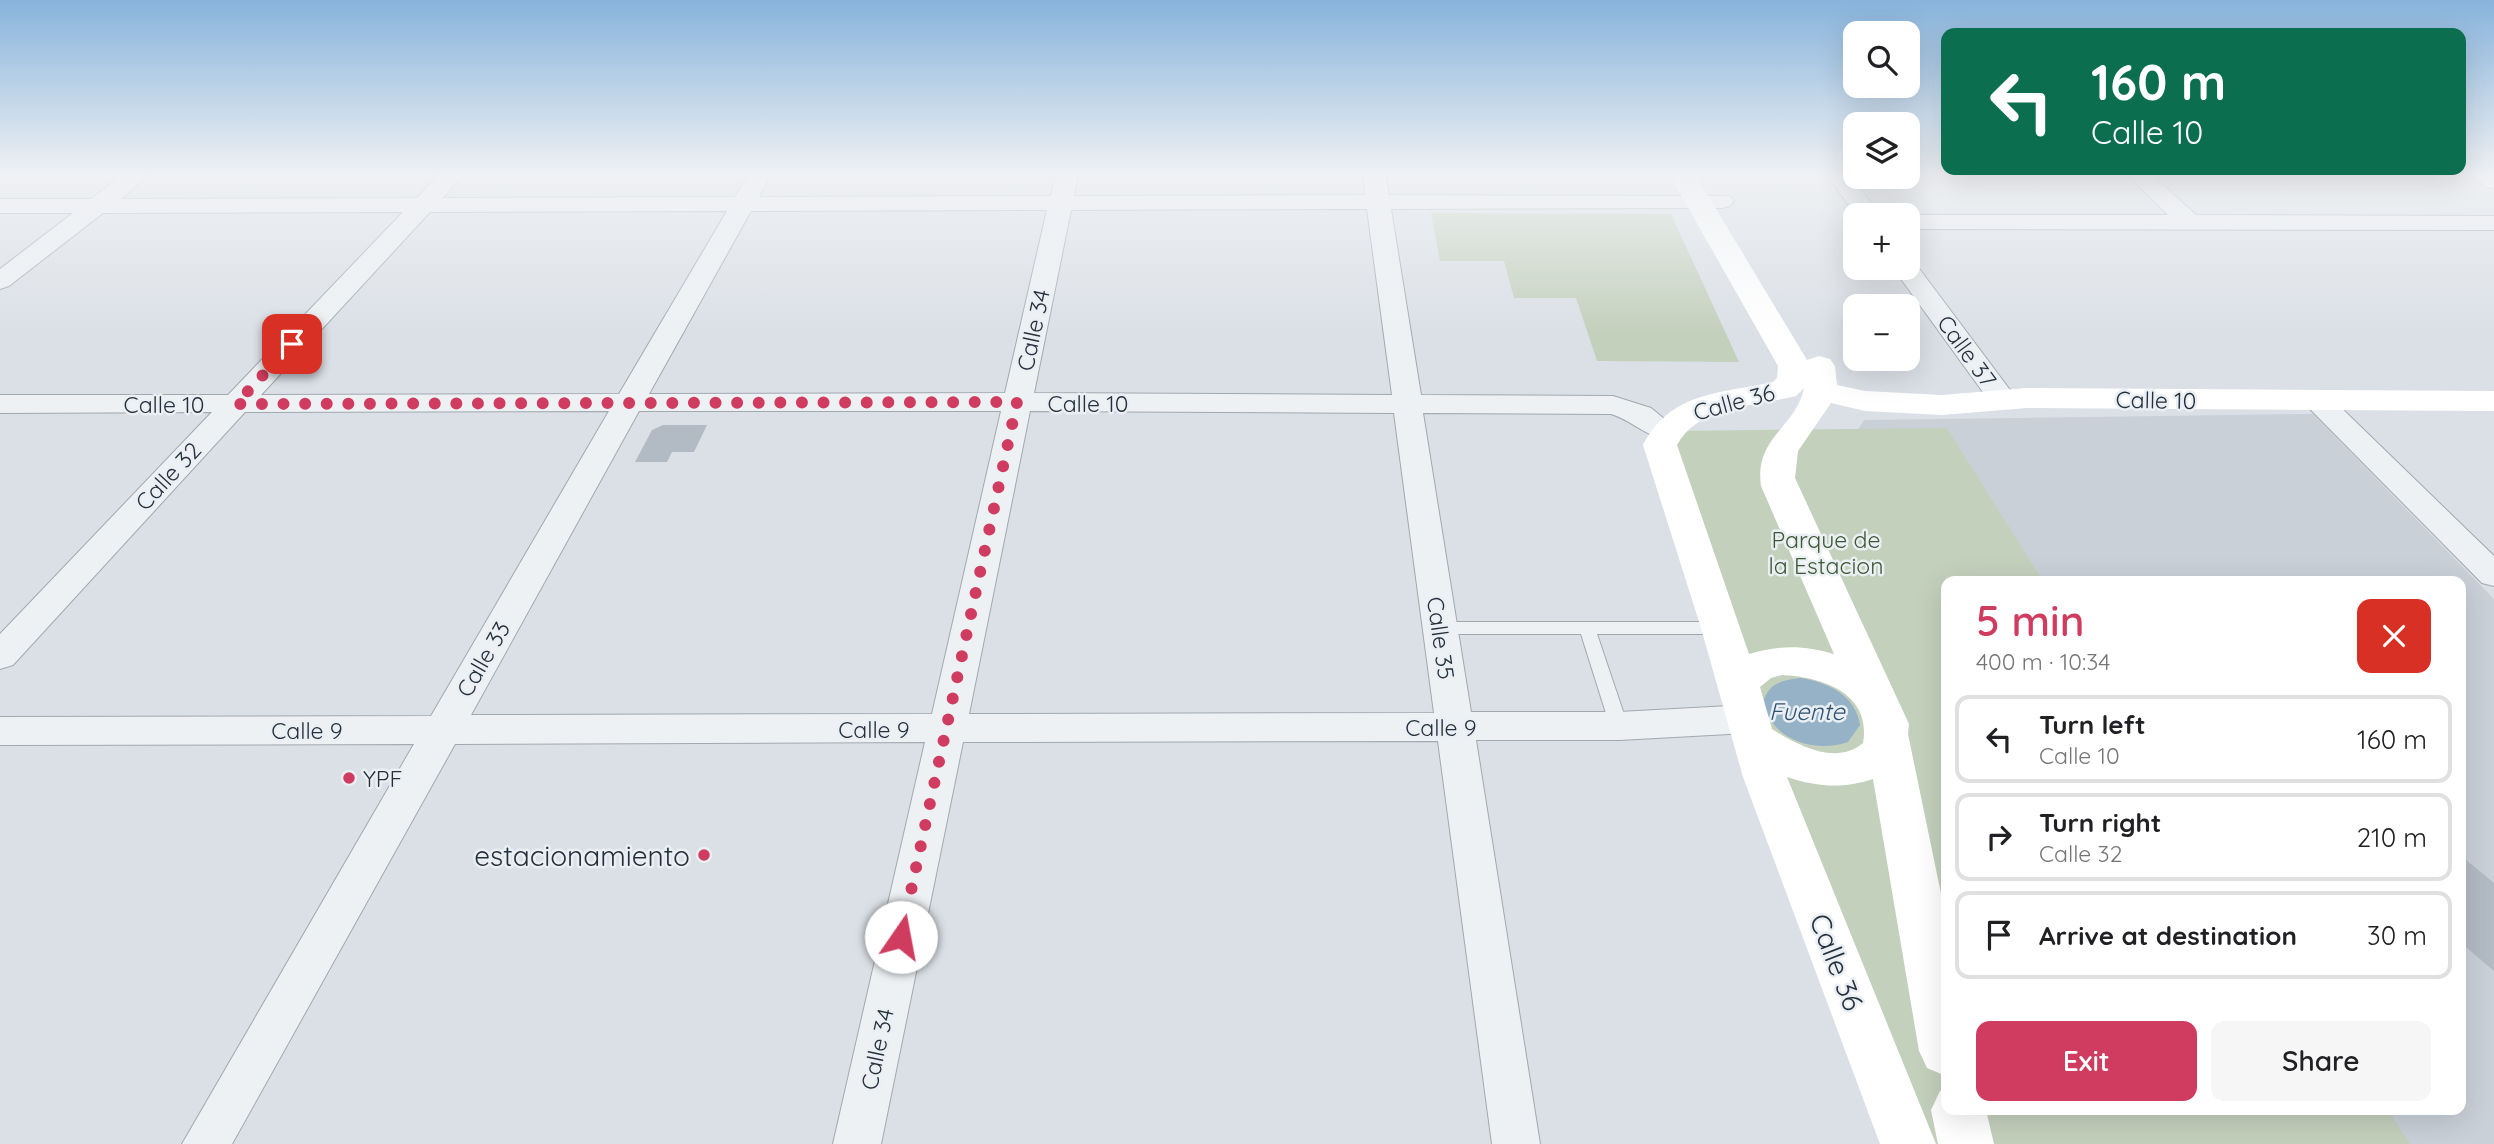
<!DOCTYPE html>
<meta charset="utf-8">
<style>
body{margin:0;font-family:Quicksand,sans-serif;background:#f6f6f6;color:#202124;height:100vh;display:flex;flex-direction:column;font-size:26px;white-space:nowrap}
*{box-sizing:border-box;margin:0}
p{font-size:23px;color:#757577}
.icon{flex:none;width:38px;height:38px;fill:none;stroke:currentColor;stroke-width:2;stroke-linecap:round;stroke-linejoin:round}
.map{position:relative;flex:1;overflow:hidden}
.side{position:absolute;left:1941px;top:576px;width:525px;height:539px;display:flex;flex-direction:column;background:#fff;border-radius:14px;box-shadow:0 7px 28px #0002}
.side>*{flex:none}
.guide{position:absolute;left:1941px;top:28px;width:525px;height:147px;border-radius:14px;box-shadow:0 7px 28px #0002;background:#0b6e4f;color:#fff;overflow:hidden}
.tools{position:absolute;left:1843px;top:21px;display:grid;gap:14px}
.tools a{display:grid;place-items:center;width:77px;height:77px;border-radius:14px;background:#fff;box-shadow:0 7px 28px #0002;font-size:35px}
.pin{position:absolute;display:grid;place-items:center;width:60px;height:60px;color:#fff;margin:-30px;border-radius:14px;box-shadow:0 4px 10px #0006}
.me{position:absolute;width:77px;margin:-38px;rotate:12deg;stroke-linejoin:round;filter:drop-shadow(0 0 5px #0008)}
.turn{display:flex;align-items:center;gap:24px;height:147px;padding:0 35px;font-size:32px}
.turn .icon{width:91px;height:91px;stroke-width:2.5}
.turn b{display:block;font-size:49px;line-height:60px}
.round{display:grid;place-items:center;flex:none;width:74px;height:74px;border-radius:14px;background:#f6f6f6}
.headline{display:flex;align-items:center;justify-content:space-between;height:119px;padding:0 35px}
h1{font-size:42px;font-weight:600;line-height:52px;color:#cf3c60}
.primary-button{display:flex;gap:14px;margin-top:auto;padding:14px 35px}
.primary-button a{flex:1;height:80px;border-radius:14px;background:#cf3c60;color:#fff;font-size:28px;font-weight:600;line-height:80px;text-align:center}
.primary-button a+a{background:#f6f6f6;color:#202124}
ul{padding:0;list-style:none}
li{display:flex;align-items:center;gap:21px;height:88px;margin:0 14px 10px;padding:0 21px;border:4px solid #e0e0e0;border-radius:14px}
li div{flex:1}
li b{display:block;font-size:26px}
li em{font-style:normal}
.map>svg:first-child{display:block}
.built{fill:#c9d0d8}
.green{fill:#c3d0bc}
.water{fill:#95b2c7}
.building{fill:#b2bac3}
.lines{fill:none;stroke-linecap:round;stroke-linejoin:round}
.lane-casing{stroke:#a1a8b0;stroke-width:2}
.street-casing{stroke:#a1a8b0;stroke-width:2}
.lane{fill:#eef1f4;fill-rule:evenodd}
.street{fill:#eef1f4;fill-rule:evenodd}
.secondary{fill:#fff;fill-rule:evenodd}
.route{stroke:#cf3c60;stroke-width:12;stroke-dasharray:0 21.6}
.poi-dot{fill:#cf3c60;stroke:#eaeff4;stroke-width:2.5}
.labels{text-anchor:middle;dominant-baseline:central;stroke-width:5;stroke-linejoin:round;paint-order:stroke}
.street-label{font-size:23px;fill:#25303c;stroke:#eaeff4}
.park-label{font-size:23px;fill:#3d5832;stroke:#eaeff4}
.poi-label{font-size:23px;fill:#25303c;stroke:#eaeff4;text-anchor:start}
.water-label{font-size:24px;font-style:italic;fill:#2f5270;stroke:#eaeff4}
.near-poi-label{font-size:28px;fill:#25303c;stroke:#eaeff4;text-anchor:end}
.near-street-label{font-size:28px;fill:#25303c;stroke:#eaeff4}
</style>
<div class="map">
<svg width="2494" height="1144" viewBox="0 0 2494 1144">
<rect width="100%" height="100%" fill="#dbe0e6"/>
<path class="built" d="M2313 414 2494 599V1144H2078L2070 1110H2460V581H1946L1833 469 1864 420Z"/>
<g class="green">
<path d="M1431 213 1671 214 1739 362 1597 361 1576 298H1514L1504 261H1440Z"/>
<path d="M1947 428 2043 581H1946V1110H2388L2410 1144H1908L1664 431Z"/>
</g>
<path class="water" d="M1801 678C1829 683 1855 695 1860 725L1848 742C1815 754 1767 739 1764 699 1771 682 1784 680 1801 678Z"/>
<g class="building">
<path d="M663 425H707L694 452H672L667 462H635L652 430Z"/>
<path d="M2460 855 2494 883V971L2460 942Z"/>
</g>
<g class="lines">
<defs>
<path id="lane" d="M1440 622H1721L1729 628 1721 634H1597L1628 726 1625 731H1613L1610 726 1581 634H1440L1432 628Z"/>
<g id="street">
<path d="M124 174H149L121 199 417 198 440 174H463L443 198 735 197 749 174H771L759 197 1051 196 1056 174H1078L1074 196 1365 195 1363 174H1385L1389 195 1730 196 1734 201 1730 206 1722 208 1391 209 1421 395 1613 396 1651 408 1679 431 1674 437C1652 443 1634 421 1611 414L1423 413 1471 712H1619L1748 705 1761 709 1767 719 1761 729 1748 733 1619 740H1476L1540 1144H1492L1438 741 963 742 881 1144H833L925 742 455 744 232 1144H182L414 744 0 745V717L431 716 609 411 245 412 13 665 0 669V634L212 412 0 413V395H228L403 212 103 213 9 286 0 289V269L73 213H0V199H91ZM1367 209 1392 395 1034 393 1071 210ZM1047 210 1005 393 649 394 751 211ZM727 211 619 394 261 395 430 212ZM639 411H1001L932 714 471 715ZM1030 411 1394 413 1434 713 969 714Z"/>
<path d="M1826 174H1849L1880 215H1856Z"/>
<path d="M2127 174H2151L2196 215 2494 216V230L1908 229V215H2168Z"/>
<path d="M2471 174H2494V189L2486 187Z"/>
<path d="M1908 261 1915 263 2013 394 2017 400 2013 406 2003 409 1993 406 1893 268H1908Z"/>
<path d="M2319 393 2329 396 2494 556V586L2482 583 2309 408 2305 402 2309 396Z"/>
</g>
</defs>
<use href="#lane" class="lane-casing"/>
<use href="#street" class="street-casing"/>
<use href="#lane" class="lane"/>
<use href="#street" class="street"/>
<g class="secondary">
<path d="M1669 174H1695L1807 360 1819 356 1830 359 1835 366 1837 385 1865 391 1942 395 2027 388 2494 391V411L2027 408 1942 415 1865 411 1831 403 1798 451 1795 478 1909 724 1908 734 1946 918V1076L1927 1068 1919 1051 1873 779C1842 789 1818 787 1787 777L1936 1144H1880L1743 777 1701 628 1643 445C1672 391 1719 394 1773 382L1777 378 1778 366ZM1804 388C1796 428 1754 437 1761 486L1834 654C1803 645 1780 645 1749 654L1677 445C1698 405 1757 406 1796 396ZM1782 675C1822 677 1872 693 1863 743 1836 766 1797 745 1772 729L1760 687 1771 678Z"/>
<path d="M1946 1089V1110H1986L1994 1144H1938L1931 1110 1940 1091Z"/>
</g>
</g>
<linearGradient id="sky" x2="0" y2="1"><stop stop-color="#87b3db"/><stop offset="0.52" stop-color="#eff1f4"/><stop offset="1" stop-color="#eff1f4" stop-opacity="0"/></linearGradient>
<rect width="2494" height="334" fill="url(#sky)"/>
<g class="lines">
<path class="route" d="M292 344 236 404 1017 402 901 937"/>
</g>
<g class="poi-dot">
<circle cx="349" cy="778" r="7"/>
<circle cx="704" cy="855" r="7"/>
</g>
<g class="labels">
<g class="street-label">
<text transform="translate(1033 330) rotate(-78)">Calle 34</text>
<text transform="translate(1967 351) rotate(54)">Calle 37</text>
<text transform="translate(2156 400) rotate(1)">Calle 10</text>
<text transform="translate(1734 402) rotate(-15)">Calle 36</text>
<text x="1088" y="403">Calle 10</text>
<text x="164" y="404">Calle 10</text>
<text transform="translate(168 476) rotate(-47)">Calle 32</text>
<text transform="translate(1441 638) rotate(82)">Calle 35</text>
<text transform="translate(483 659) rotate(-60)">Calle 33</text>
<text x="1441" y="727">Calle 9</text>
<text x="874" y="729">Calle 9</text>
<text x="307" y="730">Calle 9</text>
<text transform="translate(877 1049) rotate(-78)">Calle 34</text>
</g>
<g class="park-label">
<text x="1826" y="539">Parque de<tspan x="1826" dy="26">la Estacion</tspan></text>
</g>
<g class="poi-label">
<text x="363" y="778">YPF</text>
</g>
<g class="water-label">
<text x="1807" y="711">Fuente</text>
</g>
<g class="near-poi-label">
<text x="690" y="855">estacionamiento</text>
</g>
<g class="near-street-label">
<text transform="translate(1837 962) rotate(69)">Calle 36</text>
</g>
</g>
</svg>
<div class="tools">
<a><svg class="icon" aria-label="search" viewBox="0 0 24 24"><circle cx="10" cy="10" r="6"/><path d="M15 15l6 6"/></svg></a>
<a><svg class="icon" aria-label="layers" viewBox="0 0 24 24"><path d="M12 4l9 5-9 5-9-5zM3 14l9 5 9-5"/></svg></a>
<a>+</a>
<a>−</a>
</div>
<div class="pin" style="left:292px;top:344px;background:#d93025"><svg class="icon" aria-label="arrive" viewBox="0 0 24 24"><path d="M6 21V4h12l-3 4 3 4H6"/></svg></div>
<svg class="me" style="left:901px;top:937px" viewBox="-20 -20 40 40"><circle r="19" fill="#fff"/><path d="M0-13L10 11 0 6-10 11z" fill="#cf3c60"/></svg>
<div class="guide">
<div class="turn"><svg class="icon" aria-label="left" viewBox="0 0 24 24"><path d="M17 20v-9H6M10 6l-5 5 5 5"/></svg><div><b>160 m</b>Calle 10</div></div>
</div>
<section class="side">
<div class="headline"><div><h1>5 min</h1><p>400 m · 10:34</p></div><a class="round" style="background:#d93025;color:#fff"><svg class="icon" aria-label="close" viewBox="0 0 24 24"><path d="M6 6l12 12M18 6L6 18"/></svg></a></div>
<ul>
<li><svg class="icon" aria-label="left" viewBox="0 0 24 24"><path d="M17 20v-9H6M10 6l-5 5 5 5"/></svg><div><b>Turn left</b><p>Calle 10</p></div><em>160 m</em></li>
<li><svg class="icon" aria-label="right" viewBox="0 0 24 24"><path d="M7 20v-9h11M14 6l5 5-5 5"/></svg><div><b>Turn right</b><p>Calle 32</p></div><em>210 m</em></li>
<li><svg class="icon" aria-label="arrive" viewBox="0 0 24 24"><path d="M6 21V4h12l-3 4 3 4H6"/></svg><div><b>Arrive at destination</b></div><em>30 m</em></li>
</ul>
<div class="primary-button"><a>Exit</a><a>Share</a></div>
</section>
</div>
